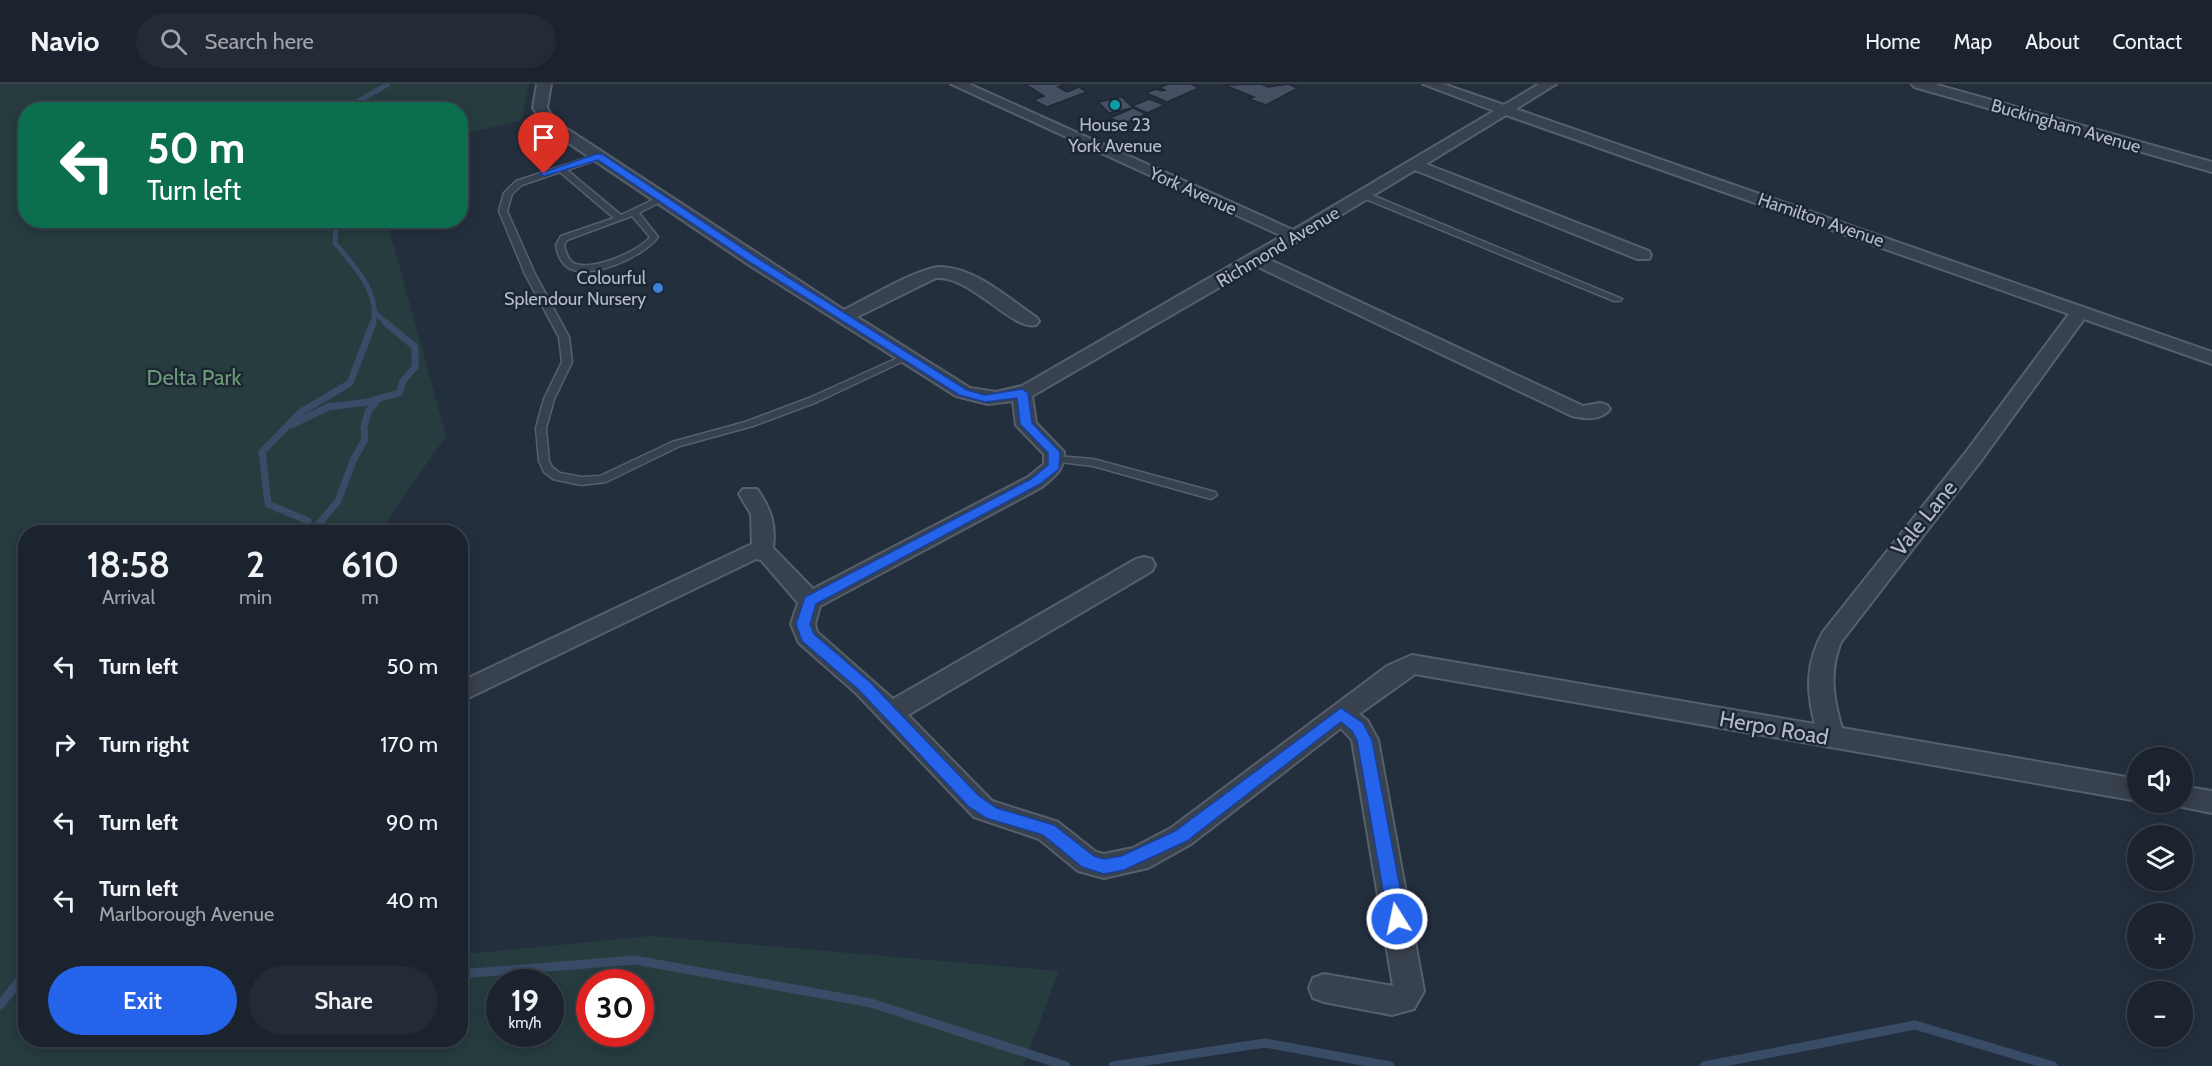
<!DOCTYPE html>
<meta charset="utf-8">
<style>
body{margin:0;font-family:Cabin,sans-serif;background:#242b36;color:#f1f3f6;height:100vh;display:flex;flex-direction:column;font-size:22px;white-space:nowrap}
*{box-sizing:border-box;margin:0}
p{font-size:20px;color:#a0a4aa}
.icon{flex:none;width:33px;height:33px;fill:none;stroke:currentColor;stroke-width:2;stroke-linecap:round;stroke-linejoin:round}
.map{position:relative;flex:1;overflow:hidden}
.side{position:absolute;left:18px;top:441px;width:450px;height:522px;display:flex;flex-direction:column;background:#1b232e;border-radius:24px;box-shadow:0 3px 15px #0003,0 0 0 2px #39404a}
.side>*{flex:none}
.guide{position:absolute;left:18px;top:18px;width:450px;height:126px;border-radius:24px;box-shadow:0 3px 15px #0003,0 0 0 2px #39404a;background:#0b6e4f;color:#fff;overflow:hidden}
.tools{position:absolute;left:2127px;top:663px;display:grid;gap:12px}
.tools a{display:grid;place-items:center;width:66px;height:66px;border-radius:50%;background:#1b232e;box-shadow:0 3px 15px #0003,0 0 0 2px #39404a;font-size:30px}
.speed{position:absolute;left:486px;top:885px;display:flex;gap:12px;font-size:30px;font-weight:700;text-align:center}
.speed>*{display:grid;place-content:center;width:78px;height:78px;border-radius:50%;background:#1b232e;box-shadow:0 3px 15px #0003,0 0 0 2px #39404a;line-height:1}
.speed small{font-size:15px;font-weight:400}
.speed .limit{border:9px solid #d22;background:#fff;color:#111}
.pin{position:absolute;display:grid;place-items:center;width:51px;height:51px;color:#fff;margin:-62px -26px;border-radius:50% 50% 50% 0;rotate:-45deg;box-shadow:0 0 6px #0007}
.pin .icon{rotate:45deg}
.me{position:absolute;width:66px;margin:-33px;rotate:350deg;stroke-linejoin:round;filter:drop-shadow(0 0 4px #0008)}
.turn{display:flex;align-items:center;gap:21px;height:126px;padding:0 30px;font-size:27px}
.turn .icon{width:78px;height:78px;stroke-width:2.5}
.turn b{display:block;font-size:42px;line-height:51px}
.eta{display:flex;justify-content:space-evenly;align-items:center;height:102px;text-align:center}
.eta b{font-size:36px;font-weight:600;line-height:42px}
.primary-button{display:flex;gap:12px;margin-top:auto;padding:12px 30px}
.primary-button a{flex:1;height:69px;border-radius:36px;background:#2563eb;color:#fff;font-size:24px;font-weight:600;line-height:69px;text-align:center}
.primary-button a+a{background:#242b36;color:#f1f3f6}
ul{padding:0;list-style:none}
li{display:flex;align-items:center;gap:18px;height:78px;padding:0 30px}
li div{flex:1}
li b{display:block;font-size:22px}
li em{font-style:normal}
header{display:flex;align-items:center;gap:36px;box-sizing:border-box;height:84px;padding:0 30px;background:#1b232e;border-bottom:2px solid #39404a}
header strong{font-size:28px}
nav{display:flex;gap:33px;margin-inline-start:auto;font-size:21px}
.search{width:420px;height:54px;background:#242b36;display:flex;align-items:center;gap:15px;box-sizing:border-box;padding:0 21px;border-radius:33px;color:#a0a4aa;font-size:22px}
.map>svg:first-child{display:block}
.green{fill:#263c3f;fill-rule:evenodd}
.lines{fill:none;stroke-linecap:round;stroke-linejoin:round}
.stream-far2{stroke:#394c67;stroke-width:5}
.stream-far1{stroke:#394c67;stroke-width:7}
.stream{stroke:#394c67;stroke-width:9}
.building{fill:#455162;stroke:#1f2835;stroke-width:1.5}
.service-casing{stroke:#565f6c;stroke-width:3}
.minor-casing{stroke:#565f6c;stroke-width:4}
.service{fill:#38414e;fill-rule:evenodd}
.minor{fill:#38414e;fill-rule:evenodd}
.route{fill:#2563eb;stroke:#184099;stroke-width:1.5}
.culture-dot{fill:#0f9aa8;stroke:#1d2633;stroke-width:2}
.shop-dot{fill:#3f7fe0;stroke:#1d2633;stroke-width:2}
.labels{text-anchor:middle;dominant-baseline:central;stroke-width:5;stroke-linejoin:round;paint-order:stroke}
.far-poi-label{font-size:18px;fill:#b4bcc9;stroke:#1d2633}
.far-street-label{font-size:18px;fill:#b4bcc9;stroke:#1d2633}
.park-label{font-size:22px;fill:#6b9a76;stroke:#1d2633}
.street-label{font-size:22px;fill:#b4bcc9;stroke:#1d2633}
</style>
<header>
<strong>Navio</strong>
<div class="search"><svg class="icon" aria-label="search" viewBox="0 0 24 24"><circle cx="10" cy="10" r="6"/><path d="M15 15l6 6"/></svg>Search here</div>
<nav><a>Home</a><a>Map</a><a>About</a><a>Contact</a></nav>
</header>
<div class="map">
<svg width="2212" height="982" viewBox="0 0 2212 982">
<rect width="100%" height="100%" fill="#242f3e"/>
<path class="green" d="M0 0H529L522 36 461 51 460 26H26V136L387 137 446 352 379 448H26V956H460L461 867 478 869 650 852 1059 887 1023 982H0ZM500 898H550V950H500ZM590 898H640V950H590Z"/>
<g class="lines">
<g class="stream-far2">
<path d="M343 26 388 0"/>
<path d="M336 136 335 159C354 182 381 209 373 241"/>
<path d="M376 229 388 241"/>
</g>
<g class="stream-far1">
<path d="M291 341 328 323 367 318 399 309 403 297 415 283V263L386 239"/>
<path d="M302 448 308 437 268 420 262 368 301 328 350 299 373 239"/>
<path d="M312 448 338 417 353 377 365 355 364 343 368 328 378 315"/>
</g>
<g class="stream">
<path d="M460 890 635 876 871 919 1066 982"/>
<path d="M0 921 26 888"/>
<path d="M1113 982 1265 959 1390 982"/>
<path d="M1704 982 1915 941 2053 982"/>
</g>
</g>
<g class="building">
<path d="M1025 0H1066L1058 3 1067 8 1079 3 1087 8 1047 23 1033 16 1044 12Z"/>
<path d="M1168 0H1191L1199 4 1167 18 1146 9 1156 5 1162 7 1165 6 1159 4Z"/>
<path d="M1261 0 1268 3 1288 0 1298 4 1266 21 1249 15 1254 13 1224 1Z"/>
<path d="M1122 13 1133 24 1109 29 1098 18Z"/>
<path d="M1149 15 1165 21 1147 29 1132 22Z"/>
<path d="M1133 24 1146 30 1123 40 1110 34Z"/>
</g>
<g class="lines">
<defs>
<g id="service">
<path d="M599 70 603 72 602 74 567 86 621 131 659 113 666 115 639 129 658 153C645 172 586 199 566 182 560 177 557 168 556 161L561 152 614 134 560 88 522 101 512 110 507 127 535 190 569 253 572 278 554 315 546 344 549 377 552 383 560 389 581 393 600 392 672 358 745 338 809 314 904 271H910L912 273 817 318 753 342 680 362 606 398 581 401 553 395 544 388 539 377 536 344 544 315 562 278 559 253 525 190 499 127 504 109 516 97ZM632 132 650 153C640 167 587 190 572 178 567 174 566 167 564 161L567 156Z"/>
<path d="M1361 109H1367L1622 215 1620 217H1614L1361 113Z"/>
<path d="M1056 372 1093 375 1215 408 1217 411 1211 415 1093 382 1052 377 1051 375 1052 373Z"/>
</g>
<g id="minor">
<path d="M537 0H551L547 24 555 37 844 226C866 215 921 182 942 183 977 185 1009 215 1036 233L1039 237 1036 241C1012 247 971 191 936 194L857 233 970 304 996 308 1022 302 1282 152 951 0H969L1293 146 1494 27 1423 0H1443L1504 21 1539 0H1556L1516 25 2212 268V280L2084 235 1980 378 1841 558C1829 587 1833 615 1842 644L2138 695V717L1415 590 1359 630 1367 636 1378 656 1424 907 1414 925 1392 931 1324 918 1313 914 1309 904 1313 894 1324 890 1393 902 1352 656 1341 644 1191 760 1148 784 1104 794 1078 787 1039 755 974 733 856 609 799 559 791 540 798 519 761 476 756 475 460 618V598L752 460 751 430 739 410 743 405H757C771 425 776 440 773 464L813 505 1028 393 1044 380V370L1016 341 1013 317 988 320 956 312 749 181 545 43 533 24ZM1506 31 2069 230 1966 368 1823 548C1806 578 1806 607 1815 640L1412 571 1387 582 1171 744 1133 764 1104 770 1096 768 1058 738 992 717 908 631 1152 487 1155 481 1152 475 1144 473 1136 475 893 615 817 548 815 540 820 522 1042 403C1056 391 1064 386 1064 368L1036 339 1032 312 1256 182 1572 332C1585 335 1601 337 1610 325L1607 321 1600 319 1583 322 1268 175 1415 86 1637 175H1649L1651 171 1649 167 1426 80Z"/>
<path d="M1912 0H1934L2212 78V88L1914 3Z"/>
<path d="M2182 702 2212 707V729L2173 721 2171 718H2182Z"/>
</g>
</defs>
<use href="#service" class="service-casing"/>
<use href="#minor" class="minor-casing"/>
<use href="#service" class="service"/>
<use href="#minor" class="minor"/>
</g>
<path class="route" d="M596 70H602L759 175 967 306 985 311 1022 305 1028 309 1032 339 1060 368 1059 385 1040 400 816 520 810 540 814 550 870 598 979 712 997 724 1054 741 1094 772 1104 775 1121 772 1175 747 1341 624 1363 639 1372 656 1406 835 1403 840 1397 843 1391 840 1388 835 1357 656 1352 647 1341 638 1187 757 1124 786 1104 790 1082 783 1043 751 986 734 968 722 859 606 802 557 796 540 805 513 1031 395 1048 381V369L1020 340 1017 314 985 318 959 311 751 179 598 76 544 92 539 90Z"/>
<circle class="culture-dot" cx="1115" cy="21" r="6"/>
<circle class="shop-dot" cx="658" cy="204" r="6"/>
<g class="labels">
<g class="far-poi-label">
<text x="1115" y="41">House 23<tspan x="1115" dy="21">York Avenue</tspan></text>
<text x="646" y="194" text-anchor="end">Colourful<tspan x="646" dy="21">Splendour Nursery</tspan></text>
</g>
<g class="far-street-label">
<text transform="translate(2066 42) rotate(16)">Buckingham Avenue</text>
<text transform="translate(1193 107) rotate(24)">York Avenue</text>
<text transform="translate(1821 136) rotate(19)">Hamilton Avenue</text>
<text transform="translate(1278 163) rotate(-31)">Richmond Avenue</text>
</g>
<g class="park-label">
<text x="194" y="293">Delta Park</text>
</g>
<g class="street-label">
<text transform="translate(1924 434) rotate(-51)">Vale Lane</text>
<text transform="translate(1774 644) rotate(10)">Herpo Road</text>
</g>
</g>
</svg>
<div class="tools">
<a><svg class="icon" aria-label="sound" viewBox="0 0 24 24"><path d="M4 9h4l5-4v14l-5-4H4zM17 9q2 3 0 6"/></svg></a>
<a><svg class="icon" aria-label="layers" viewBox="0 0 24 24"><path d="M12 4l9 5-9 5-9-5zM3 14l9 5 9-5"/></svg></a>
<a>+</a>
<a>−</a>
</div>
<div class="speed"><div>19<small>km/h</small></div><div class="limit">30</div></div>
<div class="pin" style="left:544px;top:90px;background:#d93025"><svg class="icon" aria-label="arrive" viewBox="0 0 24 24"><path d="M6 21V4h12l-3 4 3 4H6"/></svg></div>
<svg class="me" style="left:1397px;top:835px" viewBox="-20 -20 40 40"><circle r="17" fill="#2563eb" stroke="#fff" stroke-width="3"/><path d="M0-11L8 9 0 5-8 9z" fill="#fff"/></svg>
<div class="guide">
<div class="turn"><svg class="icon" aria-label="left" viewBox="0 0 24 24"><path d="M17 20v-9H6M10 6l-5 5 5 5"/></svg><div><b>50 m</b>Turn left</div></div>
</div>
<section class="side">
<div class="eta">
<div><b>18:58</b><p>Arrival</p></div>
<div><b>2</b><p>min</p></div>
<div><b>610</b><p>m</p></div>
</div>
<ul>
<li><svg class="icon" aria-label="left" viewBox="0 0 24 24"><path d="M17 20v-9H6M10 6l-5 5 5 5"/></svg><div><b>Turn left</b></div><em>50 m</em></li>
<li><svg class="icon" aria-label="right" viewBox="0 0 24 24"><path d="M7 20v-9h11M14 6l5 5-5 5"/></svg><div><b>Turn right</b></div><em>170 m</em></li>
<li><svg class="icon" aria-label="left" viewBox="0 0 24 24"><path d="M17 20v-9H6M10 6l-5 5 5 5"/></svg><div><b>Turn left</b></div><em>90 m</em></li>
<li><svg class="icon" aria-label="left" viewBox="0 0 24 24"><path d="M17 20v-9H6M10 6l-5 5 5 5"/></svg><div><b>Turn left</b><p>Marlborough Avenue</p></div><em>40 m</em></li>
</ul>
<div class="primary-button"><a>Exit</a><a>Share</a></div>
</section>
</div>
